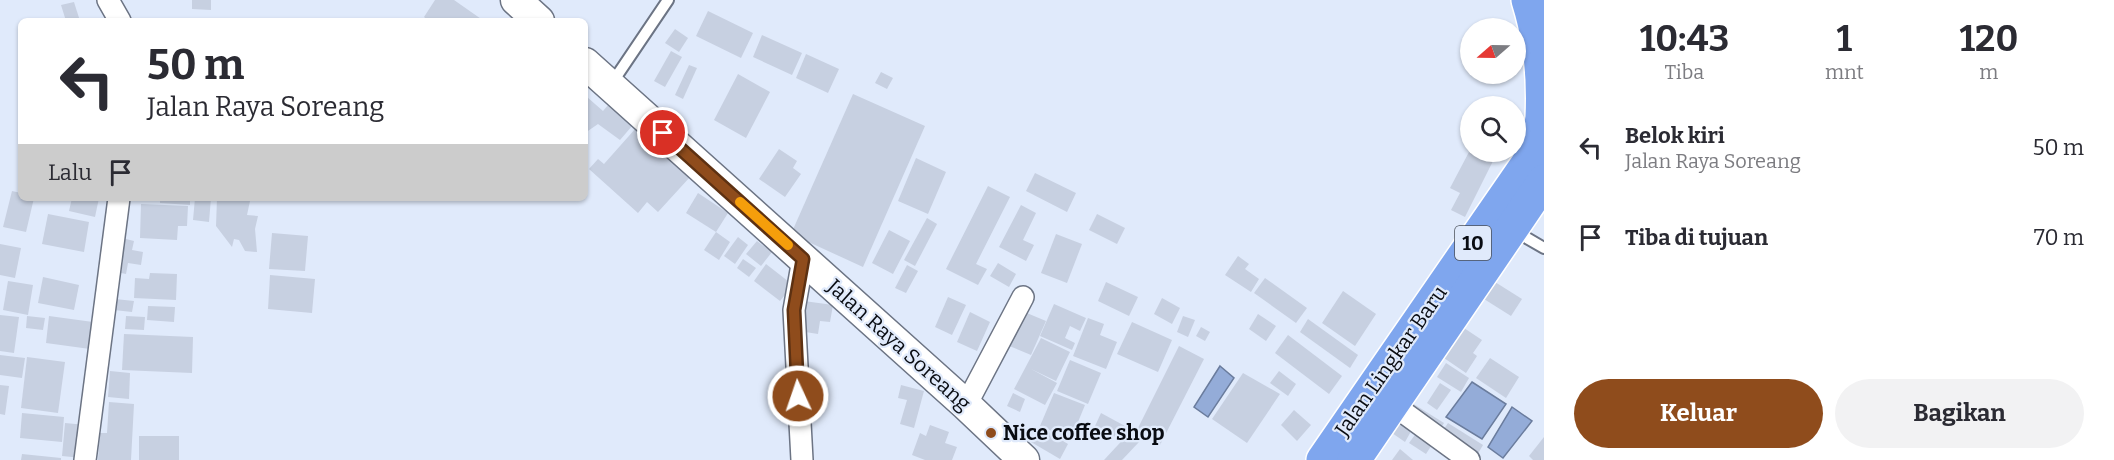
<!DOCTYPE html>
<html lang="id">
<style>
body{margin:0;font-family:Bitter,serif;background:#f2f2f3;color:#2b2b33;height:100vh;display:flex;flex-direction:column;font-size:22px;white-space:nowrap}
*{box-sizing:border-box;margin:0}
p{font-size:20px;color:#7c7c81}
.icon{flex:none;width:33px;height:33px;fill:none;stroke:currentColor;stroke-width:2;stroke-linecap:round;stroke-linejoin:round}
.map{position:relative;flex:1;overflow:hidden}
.panel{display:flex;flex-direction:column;background:#fff;width:570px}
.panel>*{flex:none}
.top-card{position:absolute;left:18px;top:18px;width:570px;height:183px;border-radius:9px;box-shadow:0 2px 4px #0004;background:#fff;color:#2b2b33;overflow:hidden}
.needle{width:39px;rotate:250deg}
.buttons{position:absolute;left:1460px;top:18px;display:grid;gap:12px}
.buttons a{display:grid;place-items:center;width:66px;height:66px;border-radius:50%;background:#fff;box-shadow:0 2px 4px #0004;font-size:30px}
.pin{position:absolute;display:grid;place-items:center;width:51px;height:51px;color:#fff;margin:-26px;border:3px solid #fff;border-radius:50%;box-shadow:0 2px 6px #0007}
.me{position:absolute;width:66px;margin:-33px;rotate:357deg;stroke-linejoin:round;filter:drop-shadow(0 0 4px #0008)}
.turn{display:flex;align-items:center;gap:21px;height:126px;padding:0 30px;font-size:27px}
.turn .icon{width:78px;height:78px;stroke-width:2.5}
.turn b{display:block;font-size:42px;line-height:51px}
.then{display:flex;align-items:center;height:57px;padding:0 30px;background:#0003;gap:12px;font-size:22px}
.eta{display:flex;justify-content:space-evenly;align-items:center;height:102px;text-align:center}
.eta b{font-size:36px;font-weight:700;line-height:42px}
.primary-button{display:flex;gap:12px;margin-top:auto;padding:12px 30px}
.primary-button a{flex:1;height:69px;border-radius:36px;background:#8f4c1c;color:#fff;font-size:24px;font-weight:700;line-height:69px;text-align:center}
.primary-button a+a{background:#f2f2f3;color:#2b2b33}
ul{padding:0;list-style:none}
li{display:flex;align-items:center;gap:18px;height:90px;padding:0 30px}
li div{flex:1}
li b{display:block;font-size:22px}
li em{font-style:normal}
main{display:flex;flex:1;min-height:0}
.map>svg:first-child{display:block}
.water{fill:#94acd8;stroke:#6a7c9d;stroke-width:1.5}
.building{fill:#c7d0e1}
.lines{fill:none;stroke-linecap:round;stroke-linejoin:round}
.service-casing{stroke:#6c7484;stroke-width:14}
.minor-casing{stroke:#6c7484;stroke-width:24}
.secondary-casing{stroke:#6c7484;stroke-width:33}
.trunk-casing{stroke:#fff;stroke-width:36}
.service{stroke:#fff;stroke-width:10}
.minor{stroke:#fff;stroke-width:21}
.secondary{stroke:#fff;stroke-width:30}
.trunk{stroke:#7fa6ee;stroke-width:33}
.route-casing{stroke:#5d3112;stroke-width:15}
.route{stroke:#8f4c1c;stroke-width:10}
.slow{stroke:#f59e0b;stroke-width:10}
.poi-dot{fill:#8f4c1c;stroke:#e0eafb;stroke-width:2}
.labels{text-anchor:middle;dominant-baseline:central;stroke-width:4.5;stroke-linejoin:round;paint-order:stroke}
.shield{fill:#e0eafb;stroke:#4a4f58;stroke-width:1.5}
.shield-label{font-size:20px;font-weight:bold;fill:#090c12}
.street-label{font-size:21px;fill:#090c12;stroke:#e0eafb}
.poi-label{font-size:21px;font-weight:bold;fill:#090c12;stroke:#e0eafb;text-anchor:start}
</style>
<main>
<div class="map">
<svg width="1544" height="460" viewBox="0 0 1544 460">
<rect width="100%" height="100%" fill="#e0eafb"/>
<g class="water">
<path d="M1220 366 1234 378 1208 417 1194 407Z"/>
<path d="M1472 382 1506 404 1482 439 1446 417Z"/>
<path d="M1512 407 1532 421 1503 458 1488 447Z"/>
</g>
<g class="building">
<path d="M192 0H211V10L192 9Z"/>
<path d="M435 0H454L484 21H429L424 17Z"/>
<path d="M74 2 80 21H66L61 5Z"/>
<path d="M708 11 753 33 741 58 696 36Z"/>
<path d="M675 29 688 38 679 52 665 43Z"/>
<path d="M762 35 802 53 792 75 753 57Z"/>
<path d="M671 51 682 57 665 87 654 81Z"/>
<path d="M806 54 839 69 828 93 796 78Z"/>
<path d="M689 65 697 68 683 99 675 95Z"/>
<path d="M881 72 893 78 887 89 875 83Z"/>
<path d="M738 74 770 92 746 138 714 120Z"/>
<path d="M853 94 925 126 863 267 791 234Z"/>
<path d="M587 97 603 111 609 104 632 126 620 140 598 124 585 133V98Z"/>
<path d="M636 128 690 177 658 212 647 202 638 213 589 169 598 159 604 164Z"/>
<path d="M779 149 797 161 793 168 801 174 785 197 759 179Z"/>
<path d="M1469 152H1484L1495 157 1465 217 1451 210 1460 193 1450 188Z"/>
<path d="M916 158 946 172 928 214 898 201Z"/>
<path d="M1035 173 1076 193 1067 212 1026 191Z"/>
<path d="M988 186 1010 197 976 264 987 269 978 285 946 269Z"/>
<path d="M12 191 21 193V198H34L26 232 3 227Z"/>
<path d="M698 193 728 213 716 232 686 213Z"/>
<path d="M72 198H99L95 217 69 211Z"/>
<path d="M160 198H190V205L160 203Z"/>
<path d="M195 198H211L209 222 193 220Z"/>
<path d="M217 198H240L250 201 247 215 258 216 255 229 257 252 245 251 239 240 234 239 232 247 216 226Z"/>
<path d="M141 204 188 206 187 226H178L177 240 140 238Z"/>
<path d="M1021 205 1036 213 1023 240 1034 245 1026 261 999 247Z"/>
<path d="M48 214 89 222 84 252 42 244Z"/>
<path d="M1097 214 1125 228 1117 244 1089 230Z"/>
<path d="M927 218 937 224 915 266 904 260Z"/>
<path d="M889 230 910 241 893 274 872 263Z"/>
<path d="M716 232 730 242 719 260 704 250Z"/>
<path d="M272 233 308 236 305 271 269 269Z"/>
<path d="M1056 234 1082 244 1067 283 1041 273Z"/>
<path d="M738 237 748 245 735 264 724 256Z"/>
<path d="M122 238 134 241 132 250 143 252 141 265 128 263 126 274 121 273 123 261 118 260Z"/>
<path d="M757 241 772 252 761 266 746 254Z"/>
<path d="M0 244 21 248 15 278 0 275Z"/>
<path d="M1238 256 1249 264 1245 269 1259 279 1251 292 1225 275Z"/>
<path d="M743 259 756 268 749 277 737 268Z"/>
<path d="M998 263 1016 274 1009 287 990 276Z"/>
<path d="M766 264 793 285 780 301 754 281Z"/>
<path d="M907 265 918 271 906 293 895 288Z"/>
<path d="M150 273 177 274 176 300 134 298 135 278 149 279Z"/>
<path d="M270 275 315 279 312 313 268 309Z"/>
<path d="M43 277 79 285 74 310 38 303Z"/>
<path d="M1265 278 1307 308 1296 323 1254 293Z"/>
<path d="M8 281 33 285 28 315 3 310Z"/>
<path d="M1106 282 1138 297 1129 316 1098 301Z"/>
<path d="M1495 282 1522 299 1511 316 1484 299Z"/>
<path d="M1343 291 1376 314 1355 346 1322 323Z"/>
<path d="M948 297 966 305 952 335 935 327Z"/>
<path d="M1162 298 1180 308 1172 324 1154 314Z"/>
<path d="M115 299 134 301 132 312 114 310Z"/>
<path d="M804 301 833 305 830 322 820 321 818 334 799 331Z"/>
<path d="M1054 304 1086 318 1080 331 1070 326 1065 338 1075 343 1072 350 1040 336Z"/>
<path d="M148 306 175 307 174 322 147 320Z"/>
<path d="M1022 311 1046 321 1031 355 1007 345Z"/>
<path d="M970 312 990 322 977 351 957 342Z"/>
<path d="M1258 314 1276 326 1266 341 1249 329Z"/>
<path d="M0 315 19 317 14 353 0 351Z"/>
<path d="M27 316 45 318 43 330 26 328Z"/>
<path d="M49 316 93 322 90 349 46 343Z"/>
<path d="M126 316 145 317 144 330 125 329Z"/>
<path d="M1183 316 1195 320 1188 337 1177 332Z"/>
<path d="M1088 318 1104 324 1100 335 1117 342 1106 369 1073 356Z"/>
<path d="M1308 319 1358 355 1350 368 1300 332Z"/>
<path d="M1132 322 1172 340 1158 372 1117 354Z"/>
<path d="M1201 327 1210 332 1205 341 1196 336Z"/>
<path d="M1464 328 1482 340 1473 353 1477 356 1466 373 1444 358Z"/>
<path d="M124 334 193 337 192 373 122 370Z"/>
<path d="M1288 335 1342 376 1329 394 1275 353Z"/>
<path d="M1041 338 1070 352 1056 381 1031 369 1057 383 1045 405 1014 389Z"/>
<path d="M1179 346 1204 359 1160 445 1136 432Z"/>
<path d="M0 355 25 358 22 378 0 375Z"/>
<path d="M27 357 65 362 58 413 21 408Z"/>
<path d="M1490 358 1519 377 1506 398 1476 378Z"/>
<path d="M1070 360 1101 373 1088 404 1057 391Z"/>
<path d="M1446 363 1469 378 1461 392 1437 377Z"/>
<path d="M110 371 130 373 129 399 108 397Z"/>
<path d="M1279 371 1296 384 1288 396 1270 383Z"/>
<path d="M1243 373 1280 394 1247 443 1212 419Z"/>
<path d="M1440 383 1451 390 1437 410 1427 403Z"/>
<path d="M0 385 9 386 5 415 0 414Z"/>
<path d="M901 385 924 391 914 428 900 424 907 400 898 398Z"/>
<path d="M1013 393 1025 399 1020 412 1007 406Z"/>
<path d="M1054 393 1085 405 1071 439 1040 426Z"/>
<path d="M109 402 134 404 131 460H98L100 433H107Z"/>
<path d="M1412 403 1444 423 1437 434 1405 413Z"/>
<path d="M1294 410 1311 425 1297 441 1281 425Z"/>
<path d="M22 413 64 417 62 442 20 438Z"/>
<path d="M1101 413 1125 426 1119 439 1095 426Z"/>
<path d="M1401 418 1414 426 1405 442 1392 433Z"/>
<path d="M65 423 86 425 82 458 62 456Z"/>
<path d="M1448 423 1483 445 1476 457 1440 435Z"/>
<path d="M930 425 949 432 945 443 957 447 952 460H925L912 455 920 433 926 436Z"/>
<path d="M1040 427 1068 444 1060 459 1031 442Z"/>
<path d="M1130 432 1139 442 1122 460H1104Z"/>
<path d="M1417 432 1433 443 1426 454 1409 443Z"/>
<rect x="139" y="436" width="40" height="24"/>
<path d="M1544 437V460H1533L1529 456Z"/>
<path d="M1400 449 1413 460H1392Z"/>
<path d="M22 454 61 458V460H21Z"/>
</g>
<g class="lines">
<defs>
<g id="service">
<path d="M612 83 668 0"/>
<path d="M1513 230 1544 248"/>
</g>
<g id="minor">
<path d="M108 0 120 21"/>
<path d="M1392 404 1469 460"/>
<path d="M966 405 1023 297"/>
<path d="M85 460 119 198"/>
<path d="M802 460 794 310 803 259"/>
</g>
<g id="secondary">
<path d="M516 0 539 21"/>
<path d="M585 63 966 405 1024 460"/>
</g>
<g id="trunk">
<path d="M1323 460 1528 163C1533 148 1540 133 1542 118 1544 78 1540 38 1528 0"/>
<path d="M1354 460 1544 181"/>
</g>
</defs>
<use href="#service" class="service-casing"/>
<use href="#minor" class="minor-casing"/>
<use href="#secondary" class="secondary-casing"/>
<use href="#trunk" class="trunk-casing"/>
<use href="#service" class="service"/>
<use href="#minor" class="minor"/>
<use href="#secondary" class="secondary"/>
<use href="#trunk" class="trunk"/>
</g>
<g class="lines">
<defs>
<path id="route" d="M663 133 803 259 794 310 798 396"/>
</defs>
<use href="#route" class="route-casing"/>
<use href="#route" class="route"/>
<path class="slow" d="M740 202 788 245"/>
</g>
<circle class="poi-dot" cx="991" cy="433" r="6"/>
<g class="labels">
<rect class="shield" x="1455" y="226" width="36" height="34" rx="4.5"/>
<g class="shield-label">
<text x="1473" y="243">10</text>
</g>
<g class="street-label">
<text transform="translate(899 345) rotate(42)">Jalan Raya Soreang</text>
<text transform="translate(1391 361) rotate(-55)">Jalan Lingkar Baru</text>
</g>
<g class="poi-label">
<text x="1003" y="433">Nice coffee shop</text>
</g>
</g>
</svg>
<div class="buttons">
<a><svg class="needle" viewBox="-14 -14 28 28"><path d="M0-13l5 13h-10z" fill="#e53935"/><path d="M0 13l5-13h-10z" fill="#7c7c81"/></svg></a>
<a><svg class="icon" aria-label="search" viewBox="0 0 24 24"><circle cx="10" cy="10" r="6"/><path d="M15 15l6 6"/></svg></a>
</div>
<div class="pin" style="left:663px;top:133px;background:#d93025"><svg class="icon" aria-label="arrive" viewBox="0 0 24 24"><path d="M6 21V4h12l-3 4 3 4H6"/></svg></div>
<svg class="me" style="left:798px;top:396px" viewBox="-20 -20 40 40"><circle r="17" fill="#8f4c1c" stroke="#fff" stroke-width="3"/><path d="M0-11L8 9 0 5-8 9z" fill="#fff"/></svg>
<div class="top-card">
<div class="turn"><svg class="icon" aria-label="left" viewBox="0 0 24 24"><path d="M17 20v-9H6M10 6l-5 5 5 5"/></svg><div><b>50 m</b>Jalan Raya Soreang</div></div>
<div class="then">Lalu<svg class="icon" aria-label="arrive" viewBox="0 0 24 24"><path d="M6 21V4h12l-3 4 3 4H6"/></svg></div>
</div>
</div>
<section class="panel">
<div class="eta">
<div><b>10:43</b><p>Tiba</p></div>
<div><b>1</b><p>mnt</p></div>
<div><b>120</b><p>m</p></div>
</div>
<ul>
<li><svg class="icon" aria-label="left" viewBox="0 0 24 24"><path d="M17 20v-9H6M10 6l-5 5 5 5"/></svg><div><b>Belok kiri</b><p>Jalan Raya Soreang</p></div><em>50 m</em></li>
<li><svg class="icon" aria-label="arrive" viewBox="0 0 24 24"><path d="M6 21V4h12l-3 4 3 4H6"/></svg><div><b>Tiba di tujuan</b></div><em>70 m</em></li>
</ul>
<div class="primary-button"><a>Keluar</a><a>Bagikan</a></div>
</section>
</main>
